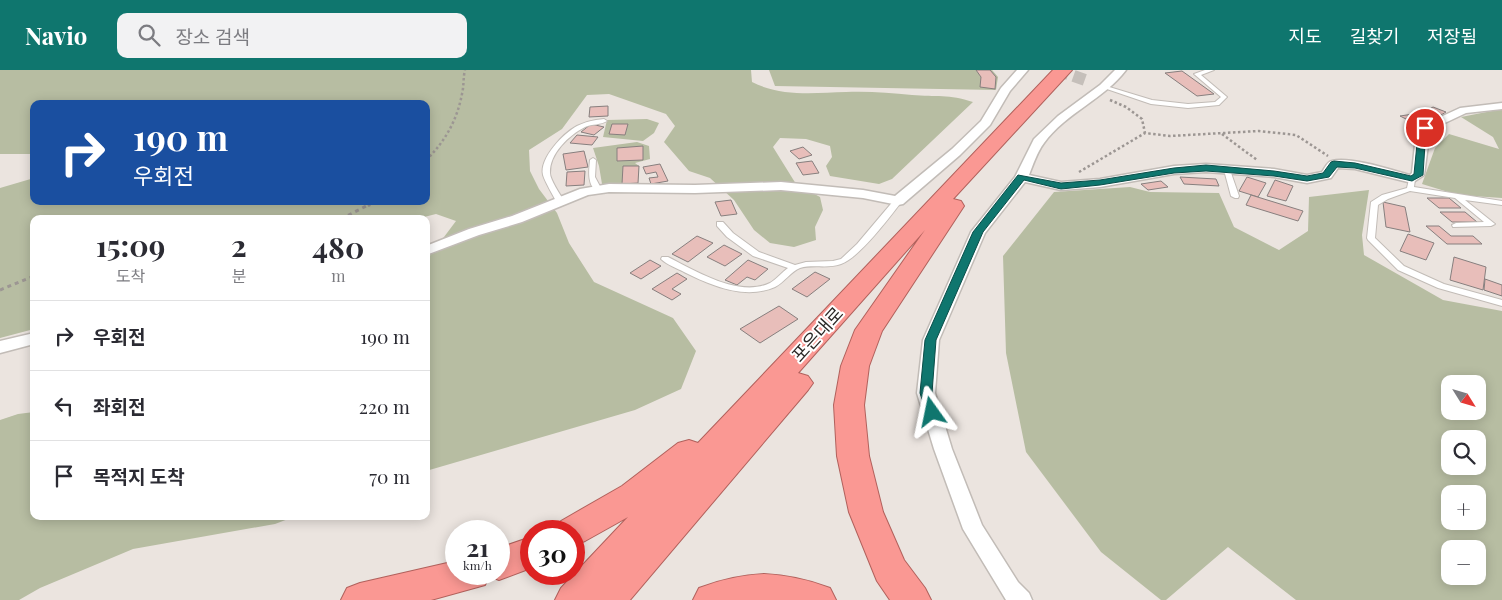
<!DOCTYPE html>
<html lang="ko">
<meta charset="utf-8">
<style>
body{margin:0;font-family:"Playfair Display","Noto Sans KR",serif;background:#f2f2f3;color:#2b2b33;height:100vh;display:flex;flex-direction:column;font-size:19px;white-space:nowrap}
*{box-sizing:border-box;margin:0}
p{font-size:16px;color:#7c7c81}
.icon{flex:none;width:28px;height:28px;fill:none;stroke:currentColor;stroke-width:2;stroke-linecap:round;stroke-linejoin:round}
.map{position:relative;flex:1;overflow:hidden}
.details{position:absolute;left:30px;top:145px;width:400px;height:305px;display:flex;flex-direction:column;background:#fff;border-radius:10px;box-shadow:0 2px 12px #0003}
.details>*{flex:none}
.hud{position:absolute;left:30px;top:30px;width:400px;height:105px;border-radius:10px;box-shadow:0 2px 12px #0003;background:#1a4fa0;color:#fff;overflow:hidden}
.needle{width:32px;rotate:127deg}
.controls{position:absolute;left:1441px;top:305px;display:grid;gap:10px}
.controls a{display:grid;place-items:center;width:45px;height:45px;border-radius:10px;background:#fff;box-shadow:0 2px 12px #0003;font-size:25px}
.speed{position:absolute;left:445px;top:450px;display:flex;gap:10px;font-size:25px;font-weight:700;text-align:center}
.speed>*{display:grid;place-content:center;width:65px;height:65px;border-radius:50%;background:#fff;box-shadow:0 2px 12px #0003;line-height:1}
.speed small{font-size:12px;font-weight:400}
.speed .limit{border:8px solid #d22;background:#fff;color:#111}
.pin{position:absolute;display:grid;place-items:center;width:42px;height:42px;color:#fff;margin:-21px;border:2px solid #fff;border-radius:50%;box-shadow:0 1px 5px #0007}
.me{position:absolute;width:55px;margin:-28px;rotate:348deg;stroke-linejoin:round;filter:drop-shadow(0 0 4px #0008)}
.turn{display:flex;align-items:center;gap:18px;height:105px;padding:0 20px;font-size:22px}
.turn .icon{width:65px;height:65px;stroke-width:2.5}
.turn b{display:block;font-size:35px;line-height:42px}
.eta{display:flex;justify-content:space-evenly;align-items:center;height:85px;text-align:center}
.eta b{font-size:30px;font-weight:700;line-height:35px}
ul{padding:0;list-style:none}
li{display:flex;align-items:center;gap:15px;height:70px;padding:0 20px;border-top:1px solid #e1e1e2}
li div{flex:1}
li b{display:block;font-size:19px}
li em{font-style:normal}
header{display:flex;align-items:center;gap:30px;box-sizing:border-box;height:70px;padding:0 25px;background:#0f766e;color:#fff}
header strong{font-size:24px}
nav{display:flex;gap:28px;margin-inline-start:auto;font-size:18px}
.search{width:350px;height:45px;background:#f2f2f3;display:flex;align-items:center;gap:12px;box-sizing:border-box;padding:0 18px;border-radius:10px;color:#7c7c81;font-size:19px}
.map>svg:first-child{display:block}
.green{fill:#b7bda2;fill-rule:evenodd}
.building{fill:#e8beba;stroke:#877f7e}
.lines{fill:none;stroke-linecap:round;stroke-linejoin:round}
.minor-tunnel{stroke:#c5bfba;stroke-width:12;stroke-dasharray:12 5.5;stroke-linecap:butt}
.service-casing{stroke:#c2bcb7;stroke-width:2}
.minor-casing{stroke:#c2bcb7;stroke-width:3}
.trunk-casing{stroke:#b1615c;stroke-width:2}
.path-far1{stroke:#9c9693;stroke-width:2.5;stroke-dasharray:2.5 2.5;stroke-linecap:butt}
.path{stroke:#9c9693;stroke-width:3;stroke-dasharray:4 4;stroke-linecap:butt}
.service{fill:#fff;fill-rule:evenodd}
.minor{fill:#fff;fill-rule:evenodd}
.trunk{fill:#fa9893;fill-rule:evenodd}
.route{fill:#0f766e;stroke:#0a4d48}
.labels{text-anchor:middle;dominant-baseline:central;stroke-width:4;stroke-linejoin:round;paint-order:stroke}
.street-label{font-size:18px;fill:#2c2927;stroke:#fff}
</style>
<header>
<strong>Navio</strong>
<div class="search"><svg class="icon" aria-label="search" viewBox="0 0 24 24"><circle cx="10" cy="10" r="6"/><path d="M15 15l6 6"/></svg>장소 검색</div>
<nav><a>지도</a><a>길찾기</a><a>저장됨</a></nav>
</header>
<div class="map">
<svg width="1502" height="530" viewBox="0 0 1502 530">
<rect width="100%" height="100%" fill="#ebe4df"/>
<g class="green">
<path d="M0 0H751L752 12C781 27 814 23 846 22 869 21 890 23 912 25 936 27 949 24 973 32L892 109 879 114 830 106 826 96 832 87 830 76 806 69 780 68 773 77 796 114 820 127 823 140 815 157 816 170 794 177 770 173 754 160 734 130 710 108 689 101 664 72 675 56 666 44 609 24 587 25 562 59 529 80 530 101 539 119 557 143 569 173 594 212 673 248 696 281 681 319 635 340 426 401V191L456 151 436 144 416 149H34V259L0 268V118L34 108V131H426V34H34V84H0Z"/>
<path d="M769 0H992L998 7 996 20 775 16Z"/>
<path d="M1502 39V128L1458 125 1422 114 1435 78 1449 64 1499 79 1493 67 1461 47Z"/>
<path d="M647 49 659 53 654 63 643 71 603 67 607 50Z"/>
<path d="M637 72 649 76 650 89 635 93 639 96 638 113 634 117 602 114 599 96 593 78Z"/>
<path d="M1130 117 1150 122 1219 123 1234 157 1279 180 1308 161 1309 127 1369 120 1362 165 1364 185 1443 230 1502 241V530H1296L1228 477 1166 530H1161L1101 482 1026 382 1006 283 1003 186 1054 122ZM1450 314H1478V341H1450ZM1450 369H1478V396H1450ZM1450 424H1478V451H1450ZM1450 479H1478V506H1450Z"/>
<path d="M34 342V446H296L275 454 133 479 40 518 19 530H0V350L18 344Z"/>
</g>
<g class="building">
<path d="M976 0H990L996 7 995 19 980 17 981 7Z"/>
<path d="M1182 1 1214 24 1197 26 1165 3Z"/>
<path d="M608 36V46L589 47 590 37Z"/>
<path d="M1433 37 1446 42 1436 48 1423 43Z"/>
<path d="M1420 43 1430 48 1410 51 1400 46Z"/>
<path d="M591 54 604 57 594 65 581 62Z"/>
<path d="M612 54H628L625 65 609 64Z"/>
<path d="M577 65 598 67 592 75 570 73Z"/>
<path d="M643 76V90L617 91V78Z"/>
<path d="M803 77 812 85 799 89 790 81Z"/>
<path d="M584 81 588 97 566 100 563 84Z"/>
<path d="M812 91 819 103 803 105 796 93Z"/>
<path d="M660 94 668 111 651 114 649 108 658 107 656 102 646 104 643 97Z"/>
<path d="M623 96H639L638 113 622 114Z"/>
<path d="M585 101 584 115 566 116 567 102Z"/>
<path d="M1180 107 1216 109 1219 116 1184 114Z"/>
<path d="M1247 107 1266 113 1258 127 1239 121Z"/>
<path d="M1275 110 1293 116 1286 131 1267 126Z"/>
<path d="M1161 111 1168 117 1148 120 1141 114Z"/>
<path d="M1251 125 1303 141 1298 151 1246 135Z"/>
<path d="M1427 128H1449L1461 138H1439Z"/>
<path d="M731 130 737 144 721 146 715 132Z"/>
<path d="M1383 132 1405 137 1410 162 1386 157Z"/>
<path d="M1440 142H1465L1477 152H1452Z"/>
<path d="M1426 156H1439L1451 166H1473L1482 174H1447Z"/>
<path d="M1408 164 1434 173 1426 190 1400 181Z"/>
<path d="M697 166 713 173 688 192 672 184Z"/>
<path d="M724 175 742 184 725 196 707 187Z"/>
<path d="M1454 187 1486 197 1483 220 1450 210Z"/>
<path d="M650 190 661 196 641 209 630 203Z"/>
<path d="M748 190 768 199 755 210 747 207 737 215 725 210Z"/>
<path d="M815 202 830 209 807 227 792 219Z"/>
<path d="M677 203 687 209 672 219 681 224 672 230 652 219Z"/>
<path d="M1485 209 1502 215V226L1484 220Z"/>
<path d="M779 236 798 249 760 273 740 259Z"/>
</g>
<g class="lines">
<path class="minor-tunnel" d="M1057 0 1088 11"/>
<defs>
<g id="service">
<path d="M1205 0H1214L1201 5 1227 27 1219 35 1188 38 1151 34 1101 17 1106 16 1152 30 1188 34 1215 32 1221 27 1194 4Z"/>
<path d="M596 50 604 49 607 51C601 55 592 54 585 57 569 65 549 84 550 103 550 110 560 124 564 131L560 133H557C553 125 545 112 543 105 539 88 564 63 577 56 583 53 589 51 596 50Z"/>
<path d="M593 88 596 90 595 107 602 120 598 122C587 116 589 101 590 90Z"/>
<path d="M1227 98 1230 100 1239 126 1238 128H1235L1231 126 1224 100Z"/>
<path d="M1412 107 1415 109 1414 117 1502 131V135L1465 130 1495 154 1491 156 1453 157 1452 155 1456 153 1484 152 1455 128 1410 121 1388 129 1378 135 1375 168 1404 196 1444 214 1502 230V236L1438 218 1398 200 1368 170 1367 168 1371 132 1382 125 1407 118 1409 109Z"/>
<path d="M895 129H898L902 131C890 147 859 188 841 194 828 199 813 194 800 198 790 202 785 212 775 217 745 230 712 216 684 202 677 198 667 195 661 189L662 187H668C696 201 739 228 770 213 777 209 782 202 788 198L753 186 727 167 717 156V152H723L733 163 759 182 795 195 806 192 833 191 841 189 857 174Z"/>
</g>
<g id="minor">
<path d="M1017 0H1028L1010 21 990 55 960 85 903 134 898 135 863 128 781 120 695 123 609 122 588 125 522 152 479 165 426 185V176L469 159 512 146 580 119 609 114 695 115 781 112 863 120 895 126 952 79 981 51 1001 18Z"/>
<path d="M1115 0H1126C1104 29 1066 43 1044 73 1037 82 1033 95 1029 105L1061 112 1100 109 1174 96 1206 94 1274 99 1307 105 1322 102C1325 98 1327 92 1332 91 1349 86 1392 100 1410 105L1412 103 1415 74 1421 56 1460 38 1502 33V39L1466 43 1430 60 1424 105 1412 113 1355 99 1338 98 1331 108 1307 113 1274 107 1206 102 1174 104 1100 117 1061 120 1025 112 985 163 939 270 935 323 952 379 982 455 1018 512 1029 523 1032 530H1006L963 459 934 379 917 323 923 270 971 162 1015 107 1034 69 1058 46 1100 15Z"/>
<path d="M34 263V274L0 283V271Z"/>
</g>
<g id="trunk">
<path d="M1053 0H1072L953 129 961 131 964 136 882 261 869 296 864 335 869 386 883 442 904 490 925 518 931 530H890L877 511 849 442 837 386 834 335 841 296 855 260 925 160 798 303 808 306 813 313 808 320 630 530H555L561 518 628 447 585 471 574 475V461H556L561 451 622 416 678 373 689 370 698 373Z"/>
<path d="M531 467V498L499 510 489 506 485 515 431 530H341L347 518 360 513 456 491V504H499V478Z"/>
<path d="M764 504C787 505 809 510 830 518L836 530H693L699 518C720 510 741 505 764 504Z"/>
</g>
</defs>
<use href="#service" class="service-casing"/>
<use href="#minor" class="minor-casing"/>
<use href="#trunk" class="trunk-casing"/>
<g class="path-far1">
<path d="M1110 30 1126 37 1142 49 1145 63 1170 66 1259 61 1296 65 1328 86"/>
<path d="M1222 64 1257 90"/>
<path d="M426 90C445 72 457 50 462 24 464 16 463 8 465 0"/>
<path d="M1079 102 1145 63"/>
<path d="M368 136 377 131"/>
</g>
<g class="path">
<path d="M341 149 370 134"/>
<path d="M0 220 34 206"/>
</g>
<use href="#service" class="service"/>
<use href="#minor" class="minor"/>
<use href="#trunk" class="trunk"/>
</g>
<path class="route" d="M1425 56 1429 58 1425 74 1423 105 1412 111 1355 98 1337 97 1329 107 1307 111 1274 106 1206 101 1174 103 1100 115 1061 119 1024 110 983 162 936 270 932 323 938 342 936 345H927L920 323 925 270 973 162 1018 105 1061 113 1100 110 1174 98 1206 95 1274 101 1307 106 1323 103 1331 92 1334 91 1355 93 1411 106 1414 104 1417 74 1421 58Z"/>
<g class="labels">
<g class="street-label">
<text transform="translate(817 264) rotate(-48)">포은대로</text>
</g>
</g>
</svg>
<div class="controls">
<a><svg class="needle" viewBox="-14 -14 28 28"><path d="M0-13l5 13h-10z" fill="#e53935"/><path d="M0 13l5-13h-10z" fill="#7c7c81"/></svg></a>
<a><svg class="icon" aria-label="search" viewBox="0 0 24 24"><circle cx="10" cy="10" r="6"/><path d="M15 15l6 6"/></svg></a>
<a>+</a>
<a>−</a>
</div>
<div class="speed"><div>21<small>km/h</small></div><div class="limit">30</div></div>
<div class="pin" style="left:1425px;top:58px;background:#d93025"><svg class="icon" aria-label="arrive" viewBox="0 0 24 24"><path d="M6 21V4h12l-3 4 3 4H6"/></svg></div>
<svg class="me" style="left:932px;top:342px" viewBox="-20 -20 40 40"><path d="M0-17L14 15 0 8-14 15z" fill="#0f766e" stroke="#fff" stroke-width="4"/></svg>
<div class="hud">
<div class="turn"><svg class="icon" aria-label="right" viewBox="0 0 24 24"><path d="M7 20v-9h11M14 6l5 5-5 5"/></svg><div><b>190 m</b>우회전</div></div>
</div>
<section class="details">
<div class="eta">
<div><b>15:09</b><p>도착</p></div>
<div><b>2</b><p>분</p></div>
<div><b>480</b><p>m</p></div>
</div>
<ul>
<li><svg class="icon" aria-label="right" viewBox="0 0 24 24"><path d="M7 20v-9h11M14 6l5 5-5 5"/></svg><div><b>우회전</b></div><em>190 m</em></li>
<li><svg class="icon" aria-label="left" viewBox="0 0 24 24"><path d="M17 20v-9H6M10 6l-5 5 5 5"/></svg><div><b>좌회전</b></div><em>220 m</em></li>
<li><svg class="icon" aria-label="arrive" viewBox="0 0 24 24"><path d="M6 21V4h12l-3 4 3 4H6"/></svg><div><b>목적지 도착</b></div><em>70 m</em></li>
</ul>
</section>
</div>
